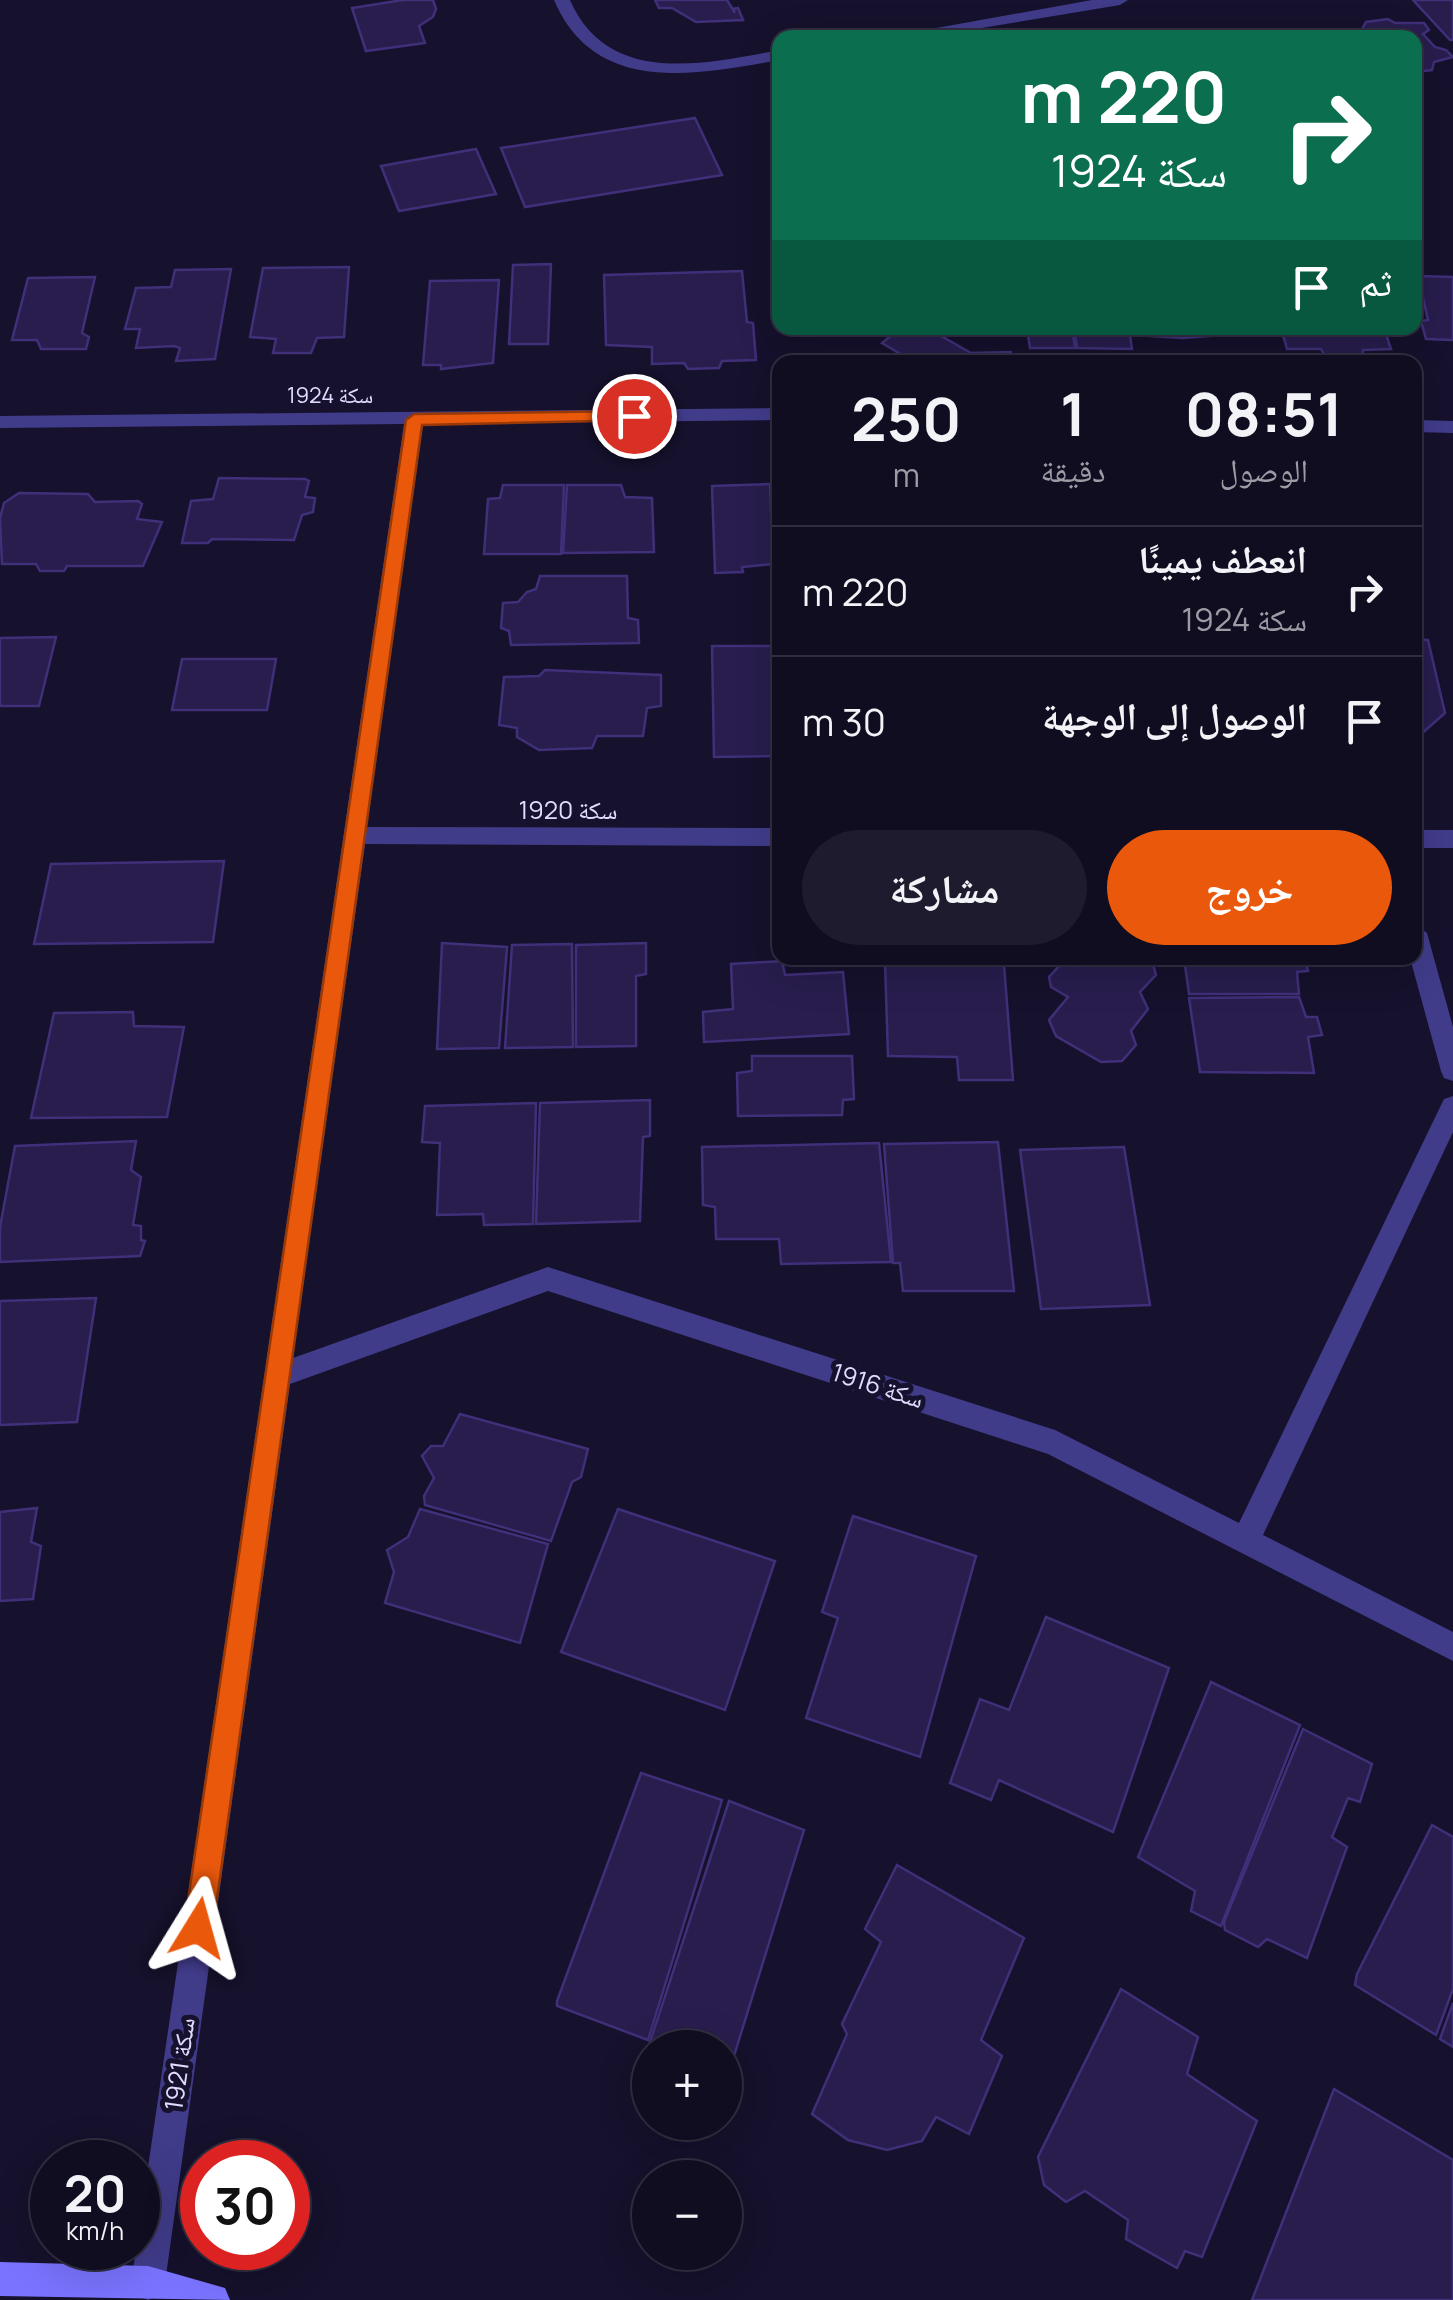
<!DOCTYPE html>
<html lang="ar">
<meta charset="utf-8">
<style>
body{margin:0;font-family:Manrope,"Noto Naskh Arabic",sans-serif;background:#1e1b2e;color:#f1f3f6;direction:rtl;height:100vh;display:flex;flex-direction:column;font-size:38px;white-space:nowrap}
*{box-sizing:border-box;margin:0}
p{font-size:32px;color:#9c9ca5}
.icon{flex:none;width:55px;height:55px;fill:none;stroke:currentColor;stroke-width:2;stroke-linecap:round;stroke-linejoin:round}
.map{position:relative;flex:1;overflow:hidden;direction:ltr}
.sheet{position:absolute;left:772px;top:355px;width:650px;height:610px;display:flex;flex-direction:column;background:#100d21;border-radius:20px;box-shadow:0 10px 40px #0002,0 0 0 2px #302d3f;direction:rtl}
.sheet>*{flex:none}
.guide{position:absolute;left:772px;top:30px;width:650px;height:305px;border-radius:20px;box-shadow:0 10px 40px #0002,0 0 0 2px #302d3f;direction:rtl;background:#0b6e4f;color:#fff;overflow:hidden}
.fabs{position:absolute;left:632px;top:2030px;display:grid;gap:20px}
.fabs a{display:grid;place-items:center;width:110px;height:110px;border-radius:50%;background:#100d21;box-shadow:0 10px 40px #0002,0 0 0 2px #302d3f;font-size:50px}
.speed{position:absolute;left:30px;top:2140px;display:flex;gap:20px;font-size:50px;font-weight:700;text-align:center}
.speed>*{display:grid;place-content:center;width:130px;height:130px;border-radius:50%;background:#100d21;box-shadow:0 10px 40px #0002,0 0 0 2px #302d3f;line-height:1}
.speed small{font-size:25px;font-weight:400}
.speed .limit{border:15px solid #d22;background:#fff;color:#111}
.pin{position:absolute;display:grid;place-items:center;width:85px;height:85px;color:#fff;margin:-42px;border:5px solid #fff;border-radius:50%;box-shadow:0 2px 10px #0007}
.me{position:absolute;width:110px;margin:-55px;rotate:8deg;stroke-linejoin:round;filter:drop-shadow(0 0 8px #0008)}
.turn{display:flex;align-items:center;gap:35px;height:210px;padding:0 30px;font-size:45px}
.turn .icon{width:130px;height:130px;stroke-width:2.5}
.turn b{display:block;font-size:70px;line-height:85px}
.then{display:flex;align-items:center;height:95px;padding:0 30px;background:#0003;gap:20px;font-size:38px}
.eta{display:flex;justify-content:space-evenly;align-items:center;height:170px;text-align:center}
.eta b{font-size:60px;font-weight:700;line-height:70px}
.cta{display:flex;gap:20px;margin-top:auto;padding:20px 30px}
.cta a{flex:1;height:115px;border-radius:60px;background:#ea580c;color:#fff;font-size:40px;font-weight:700;line-height:115px;text-align:center}
.cta a+a{background:#1e1b2e;color:#f1f3f6}
ul{padding:0;list-style:none}
li{display:flex;align-items:center;gap:30px;height:130px;padding:0 30px;border-top:2px solid #302d3f}
li div{flex:1}
li b{display:block;font-size:38px}
li em{font-style:normal}
.map>svg:first-child{display:block}
.building{fill:#281d4d;stroke:#402f79;stroke-width:2.5}
.lines{fill:none;stroke-linecap:round;stroke-linejoin:round}
.street{fill:#413c8a;fill-rule:evenodd}
.secondary{fill:#7a73ff;fill-rule:evenodd}
.route{fill:#ea580c;stroke:#983908;stroke-width:2.5}
.labels{text-anchor:middle;dominant-baseline:central;stroke-width:10;stroke-linejoin:round;paint-order:stroke}
.far-street-label{font-size:22px;fill:#e1dcff;stroke:#16112c}
.street-label{font-size:25px;fill:#e1dcff;stroke:#16112c}
</style>
<div class="map">
<svg width="1453" height="2300" viewBox="0 0 1453 2300">
<rect width="100%" height="100%" fill="#16112c"/>
<g class="building">
<path d="M403 0H433L436 9 433 17 419 26 425 43 366 51 352 8Z"/>
<path d="M655 0H727L735 13 733 9 738 8 743 20 696 22 672 8H659Z"/>
<path d="M1413 0H1453V40H1450Z"/>
<path d="M1388 19 1395 23H1424L1429 30 1423 34 1435 47 1446 50 1453 57 1434 62 1432 70 1415 72V38L1345 36 1362 29 1366 22Z"/>
<path d="M1272 29 1280 38 1220 35Z"/>
<path d="M695 118 722 175 525 207 501 148Z"/>
<path d="M476 149 496 194 399 211 381 166Z"/>
<path d="M551 264 548 344H509L513 265Z"/>
<path d="M349 267 344 337 317 338 311 353H273L276 339 250 337 263 268Z"/>
<path d="M231 269 215 359 176 361 180 348 174 346 136 348 140 329H125L136 288 171 287 175 270Z"/>
<path d="M742 271 747 322 753 323 756 360 722 361 719 368 688 369 684 363 652 364V347L606 345 604 275Z"/>
<path d="M1418 276 1453 277V340L1426 339 1421 321 1428 320Z"/>
<path d="M95 277 82 333 89 337 86 349H41L37 340H12L28 278Z"/>
<path d="M499 280 493 363 441 369V365H423L430 281Z"/>
<path d="M889 328H927L971 353 1011 352 1012 362H914L882 343 893 334Z"/>
<path d="M1022 328H1072L1075 348H1030L1027 329Z"/>
<path d="M1074 328 1129 329 1132 349 1077 348Z"/>
<path d="M1148 328H1246L1247 333 1183 338 1151 336Z"/>
<path d="M1281 328H1384L1391 349 1363 350 1362 359H1327L1321 349H1287Z"/>
<path d="M219 478 305 479 309 481 305 497 315 498 313 512 302 515 294 540 212 539 208 543H182L191 501 213 499Z"/>
<path d="M770 484 773 564 742 567 743 572 715 573 712 486Z"/>
<rect x="776" y="484" width="4" height="80"/>
<path d="M503 485H564L561 554H484L488 499 500 498Z"/>
<path d="M567 485H621L625 497 652 498 654 552 563 553Z"/>
<path d="M19 493 88 494 95 502 138 501 142 504 137 519 162 522 143 566H67L64 571H40L36 564H2L0 518 4 503Z"/>
<path d="M540 576H627L628 618 638 620 639 643 511 645 509 631 501 628 503 603 518 602 527 592 536 589Z"/>
<path d="M56 637 39 706H0V638Z"/>
<path d="M1415 639 1428 640 1445 713 1419 736H1415Z"/>
<path d="M712 646H780V756L714 757Z"/>
<path d="M182 659H276L267 710H172Z"/>
<path d="M545 670 661 675V706L647 708 643 736H597L592 748 539 750 517 737V728L499 725 504 677 539 676Z"/>
<path d="M224 861 213 942 34 944 51 864Z"/>
<path d="M442 943 507 947 499 1048 437 1049Z"/>
<path d="M646 943V974L636 976V1046L576 1047V945Z"/>
<path d="M572 944 573 1047 505 1048 512 945Z"/>
<path d="M946 958H991V964L1004 965 1013 1080H959L957 1057 888 1056 885 963 946 964Z"/>
<path d="M1081 958H1146L1152 961 1156 975 1140 992 1148 1009 1131 1031 1136 1045 1122 1061 1101 1062 1056 1036 1049 1020 1068 997 1051 987 1049 977 1064 961 1074 966Z"/>
<path d="M1184 958H1305L1308 971 1297 972 1299 994H1189Z"/>
<path d="M782 961 785 975 843 972 849 1034 704 1042 703 1012 733 1009 731 964Z"/>
<path d="M1299 997 1306 1017H1317L1322 1035 1308 1037 1314 1073 1200 1072 1189 998Z"/>
<path d="M133 1012 134 1026 184 1027 167 1117 31 1118 54 1013Z"/>
<path d="M752 1056H852L854 1099 843 1100 842 1115 738 1116 737 1073 752 1071Z"/>
<path d="M650 1100V1136L643 1137 640 1221 536 1224 540 1103Z"/>
<path d="M536 1103 533 1224 484 1225 483 1214 437 1215 440 1143 422 1142 425 1106Z"/>
<path d="M136 1141 131 1170 141 1177 133 1225 141 1226V1240L145 1241 140 1256 0 1262V1227L15 1146Z"/>
<path d="M998 1142 1014 1291H903L900 1263H893L884 1144Z"/>
<path d="M879 1143 891 1262 781 1264 779 1239H716L715 1207 703 1205 702 1147Z"/>
<path d="M1124 1147 1150 1305 1041 1309 1020 1150Z"/>
<path d="M96 1298 77 1422 0 1425V1301Z"/>
<path d="M460 1414 588 1449 581 1477 572 1482 551 1541 425 1505 424 1496 434 1478 422 1456 431 1446H443Z"/>
<path d="M37 1508 31 1542 41 1546 33 1599 0 1601V1512Z"/>
<path d="M420 1509 548 1544 520 1643 385 1603 394 1572 387 1550 408 1537Z"/>
<path d="M618 1509 775 1561 725 1710 561 1652Z"/>
<path d="M853 1516 976 1556 920 1757 806 1718 838 1618 822 1612Z"/>
<path d="M1046 1617 1169 1668 1113 1832 999 1780 991 1800 950 1783 980 1699 1009 1710Z"/>
<path d="M1211 1682 1300 1725 1221 1926 1191 1911 1195 1891 1138 1857Z"/>
<path d="M1303 1729 1372 1764 1360 1802 1348 1798 1332 1837 1347 1847 1307 1958 1267 1939 1258 1947 1225 1930 1224 1922Z"/>
<path d="M641 1773 722 1800 648 2040 557 2006V2001Z"/>
<path d="M729 1801 804 1830 729 2072 725 2071V2048H665L650 2042Z"/>
<path d="M1432 1825 1453 1837V1989L1436 2035 1355 1985 1357 1974Z"/>
<path d="M897 1865 1024 1938 981 2040 1002 2056 969 2134 936 2117 922 2141 887 2150 848 2140 812 2114 847 2034 842 2024 881 1942 865 1929Z"/>
<path d="M1121 1989 1198 2037 1187 2074 1257 2121 1202 2257 1185 2251 1177 2268 1126 2239 1128 2220 1085 2191 1066 2202 1044 2185 1038 2157Z"/>
<path d="M1453 2003V2047L1440 2039Z"/>
<path d="M1334 2089 1453 2160V2300H1252Z"/>
</g>
<g class="lines">
<g class="street">
<path d="M554 0H570C608 87 704 64 780 50V60C696 75 595 96 554 0Z"/>
<path d="M1092 0H1128L1120 5 921 38H881Z"/>
<path d="M780 408V420L423 424 367 827 780 828V846L365 844 293 1358 548 1267 1055 1430 1239 1523 1444 1099 1453 1096V1132L1263 1535 1453 1632V1661L1048 1454 548 1291 290 1384 165 2283 160 2295 148 2300 136 2295 131 2283 404 424 0 428V416Z"/>
<path d="M1415 420 1453 421V433L1415 432Z"/>
<rect x="1415" y="830" width="38" height="18"/>
<path d="M1415 924 1427 933 1453 1027V1081L1444 1078 1441 1071 1410 958H1415Z"/>
</g>
<path class="secondary" d="M0 2262 148 2266 225 2288 230 2300 0 2296Z"/>
</g>
<path class="route" d="M634 411 642 416 640 420 422 425 213 1928 209 1938 198 1942 188 1938 184 1928 406 420 414 414Z"/>
<g class="labels">
<g class="far-street-label">
<text x="330" y="395">سكة 1924</text>
</g>
<g class="street-label">
<text x="568" y="809">سكة 1920</text>
<text transform="translate(878 1385) rotate(18)">سكة 1916</text>
<text transform="translate(179 2064) rotate(-82)">سكة 1921</text>
</g>
</g>
</svg>
<div class="fabs">
<a>+</a>
<a>−</a>
</div>
<div class="speed"><div>20<small>km/h</small></div><div class="limit">30</div></div>
<div class="pin" style="left:634px;top:416px;background:#d93025"><svg class="icon" aria-label="arrive" viewBox="0 0 24 24"><path d="M6 21V4h12l-3 4 3 4H6"/></svg></div>
<svg class="me" style="left:198px;top:1928px" viewBox="-20 -20 40 40"><path d="M0-17L14 15 0 8-14 15z" fill="#ea580c" stroke="#fff" stroke-width="4"/></svg>
<div class="guide">
<div class="turn"><svg class="icon" aria-label="right" viewBox="0 0 24 24"><path d="M7 20v-9h11M14 6l5 5-5 5"/></svg><div><b>220 m</b>سكة 1924</div></div>
<div class="then">ثم<svg class="icon" aria-label="arrive" viewBox="0 0 24 24"><path d="M6 21V4h12l-3 4 3 4H6"/></svg></div>
</div>
<section class="sheet">
<div class="eta">
<div><b>08:51</b><p>الوصول</p></div>
<div><b>1</b><p>دقيقة</p></div>
<div><b>250</b><p>m</p></div>
</div>
<ul>
<li><svg class="icon" aria-label="right" viewBox="0 0 24 24"><path d="M7 20v-9h11M14 6l5 5-5 5"/></svg><div><b>انعطف يمينًا</b><p>سكة 1924</p></div><em>220 m</em></li>
<li><svg class="icon" aria-label="arrive" viewBox="0 0 24 24"><path d="M6 21V4h12l-3 4 3 4H6"/></svg><div><b>الوصول إلى الوجهة</b></div><em>30 m</em></li>
</ul>
<div class="cta"><a>خروج</a><a>مشاركة</a></div>
</section>
</div>
